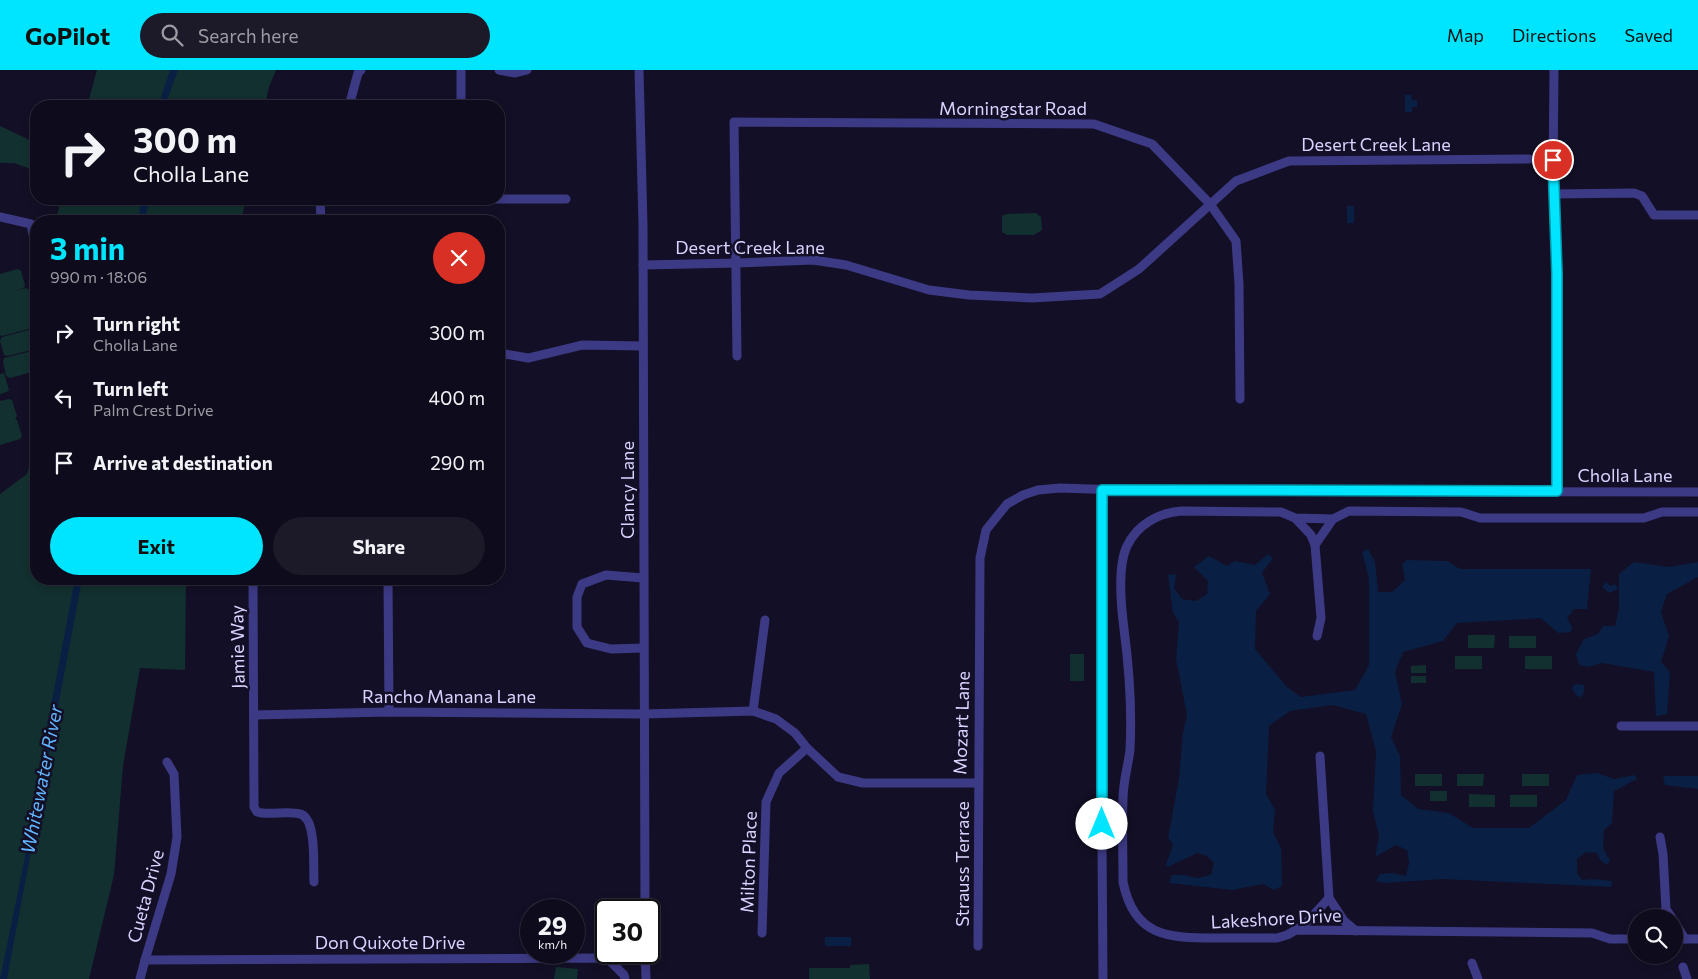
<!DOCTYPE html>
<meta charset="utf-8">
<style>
body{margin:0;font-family:Commissioner,sans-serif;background:#1c1929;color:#f1f3f6;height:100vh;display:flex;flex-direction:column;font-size:19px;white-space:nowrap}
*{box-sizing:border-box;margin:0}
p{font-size:16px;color:#9b9ba3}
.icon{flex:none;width:28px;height:28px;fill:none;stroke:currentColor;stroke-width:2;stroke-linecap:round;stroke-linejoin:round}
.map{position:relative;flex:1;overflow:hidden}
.panel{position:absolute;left:30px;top:145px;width:475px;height:370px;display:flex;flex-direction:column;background:#0e0b1c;border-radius:20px;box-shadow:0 2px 8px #0003,0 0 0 1px #2e2b3b}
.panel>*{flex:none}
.top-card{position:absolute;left:30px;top:30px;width:475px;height:105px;border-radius:20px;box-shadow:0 2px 8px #0003,0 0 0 1px #2e2b3b;background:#0e0b1c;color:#f1f3f6;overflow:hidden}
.fabs{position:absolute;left:1628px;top:839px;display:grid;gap:10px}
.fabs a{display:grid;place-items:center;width:55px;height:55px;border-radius:50%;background:#0e0b1c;box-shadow:0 2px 8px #0003,0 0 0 1px #2e2b3b;font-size:25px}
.speed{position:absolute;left:520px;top:829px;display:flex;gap:10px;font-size:25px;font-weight:700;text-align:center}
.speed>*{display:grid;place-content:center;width:65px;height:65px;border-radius:50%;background:#0e0b1c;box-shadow:0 2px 8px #0003,0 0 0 1px #2e2b3b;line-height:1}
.speed small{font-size:12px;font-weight:400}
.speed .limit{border:2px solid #111;border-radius:8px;background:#fff;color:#111}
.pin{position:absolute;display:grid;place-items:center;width:42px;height:42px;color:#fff;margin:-21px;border:2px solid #fff;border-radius:50%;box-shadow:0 1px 5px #0007}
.me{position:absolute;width:55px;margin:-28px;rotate:0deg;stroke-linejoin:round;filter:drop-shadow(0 0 4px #0008)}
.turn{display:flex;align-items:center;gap:18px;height:105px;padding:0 20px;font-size:22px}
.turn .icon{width:65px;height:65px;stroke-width:2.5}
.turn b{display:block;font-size:35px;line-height:42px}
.round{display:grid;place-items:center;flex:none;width:52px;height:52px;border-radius:26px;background:#1c1929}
.overview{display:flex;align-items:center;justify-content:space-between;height:85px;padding:0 20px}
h1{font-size:30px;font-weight:700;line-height:38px;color:#00e5ff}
.cta{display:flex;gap:10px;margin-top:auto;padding:10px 20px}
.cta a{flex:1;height:58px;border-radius:30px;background:#00e5ff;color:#111;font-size:20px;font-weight:700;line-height:58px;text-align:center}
.cta a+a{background:#1c1929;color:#f1f3f6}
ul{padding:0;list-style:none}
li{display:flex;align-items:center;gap:15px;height:65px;padding:0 20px}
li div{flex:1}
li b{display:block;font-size:19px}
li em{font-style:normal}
header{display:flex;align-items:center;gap:30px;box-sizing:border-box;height:70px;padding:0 25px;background:#00e5ff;color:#111}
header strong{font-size:24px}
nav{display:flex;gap:28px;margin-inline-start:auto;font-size:18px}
.search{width:350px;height:45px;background:#1c1929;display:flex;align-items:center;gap:12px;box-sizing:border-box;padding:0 18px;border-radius:28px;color:#9b9ba3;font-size:19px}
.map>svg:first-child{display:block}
.green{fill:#12302f}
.water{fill:#0a1f44}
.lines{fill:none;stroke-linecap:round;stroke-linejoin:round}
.minor{stroke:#3d3a85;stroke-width:9}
.route-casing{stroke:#0095a6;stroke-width:12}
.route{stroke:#00e5ff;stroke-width:9}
.labels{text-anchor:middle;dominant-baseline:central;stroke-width:5;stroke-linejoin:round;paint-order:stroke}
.street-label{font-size:18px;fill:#d9d4ff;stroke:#130f26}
.water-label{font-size:19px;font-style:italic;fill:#62b6ff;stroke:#130f26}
</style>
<header>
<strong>GoPilot</strong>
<div class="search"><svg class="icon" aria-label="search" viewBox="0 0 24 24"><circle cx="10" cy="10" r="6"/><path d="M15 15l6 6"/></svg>Search here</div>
<nav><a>Map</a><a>Directions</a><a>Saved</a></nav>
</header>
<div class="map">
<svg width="1698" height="909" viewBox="0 0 1698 909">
<rect width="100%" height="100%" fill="#130f26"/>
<g class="green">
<path d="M97 0H276L269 17 265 36H87Z"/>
<path d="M0 56 36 73V101L14 93H0Z"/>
<path d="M61 129H246L241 151H56Z"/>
<path d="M1036 143 1041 147 1042 160 1034 165H1007L1002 162V146L1006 144Z"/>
<path d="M18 199 21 201 25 215 24 218 10 222 26 218 29 220 33 235 31 238 34 240 36 257 2 266 0 265V204Z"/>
<path d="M36 258V279L7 286 4 285 0 271 2 267Z"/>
<path d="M36 280V301L10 308 6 306 3 292 4 288Z"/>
<path d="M4 303 9 320 7 322 0 324V304Z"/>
<path d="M9 329 12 330 17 346 15 349 17 350 22 366 20 369 0 375V331Z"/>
<path d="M36 374V509H186L185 600 140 598 123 696 114 805 89 909H0V424L27 404Z"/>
<path d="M1468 565H1495L1494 578H1468Z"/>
<rect x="1509" y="566" width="27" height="12"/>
<rect x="1070" y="584" width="14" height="27"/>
<rect x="1455" y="586" width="27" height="13"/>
<rect x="1525" y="586" width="27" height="13"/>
<path d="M1426 595V603H1411V596Z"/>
<rect x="1411" y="606" width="15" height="7"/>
<rect x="1415" y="704" width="27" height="12"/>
<path d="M1457 704H1484L1483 716H1457Z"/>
<rect x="1522" y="704" width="27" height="12"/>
<rect x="1430" y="721" width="17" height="10"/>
<path d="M1469 724 1495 725V737H1469Z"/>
<rect x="1510" y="725" width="27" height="12"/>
<path d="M869 894 870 909H809V898H850V895Z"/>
<path d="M556 897 578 899 577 909H554Z"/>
</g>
<g class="water">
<path d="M170 0H178L165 36H158Z"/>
<path d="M1405 25H1411L1412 30H1417V37H1412V42H1405Z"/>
<path d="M141 129H149L145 151H138Z"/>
<rect x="1347" y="136" width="7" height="17"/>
<path d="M1368 479 1375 492 1378 522H1392L1405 510 1402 494 1407 490 1447 491 1460 499H1591L1587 539H1574L1567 548 1572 557 1571 562 1558 563 1541 548 1457 553 1443 571 1403 582 1395 602 1402 634 1391 667 1400 686 1401 725 1418 739 1449 743 1473 758H1529L1566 730 1577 705 1597 703 1614 709 1635 705 1637 709 1614 721 1612 753 1604 760 1603 778 1610 791 1607 795 1600 790 1597 783 1586 782 1577 789V803L1582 810 1593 809 1612 811 1611 817 1443 809 1384 813 1376 811 1380 804 1392 803 1406 806 1409 793 1407 780 1396 775 1375 787 1379 766 1373 741 1376 681 1366 644 1332 635 1290 641 1269 656 1266 724 1275 740 1273 762 1281 778 1282 816 1274 820 1263 814 1232 820 1169 813 1172 805H1183L1198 808 1211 805 1214 793 1207 786 1197 783 1168 797 1166 795 1173 775 1168 768 1179 708 1183 663 1187 645 1176 589 1179 552 1173 543 1168 505 1176 504 1174 518 1182 529 1196 531 1207 524 1208 511 1194 497 1209 486 1227 496 1235 491 1255 495 1268 484 1273 488 1262 503 1270 524 1256 541 1255 579 1287 617 1301 627 1355 620 1369 595V509L1362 482Z"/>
<path d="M1634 492 1668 497 1698 492V507L1667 524 1661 542 1669 566 1661 592 1670 602 1667 644 1656 646 1654 602 1602 593 1588 597 1579 595 1576 584 1584 569 1598 564 1603 556H1615L1619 538V504Z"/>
<path d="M75 509H82L7 909H0L32 753 43 678Z"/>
<path d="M1606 512 1610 516 1615 514 1618 519 1609 523 1602 517Z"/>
<path d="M1575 614 1584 615 1585 618 1582 627C1577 627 1573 622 1572 618Z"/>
<path d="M1663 706H1698V719L1665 715Z"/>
<rect x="825" y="867" width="26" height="9"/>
</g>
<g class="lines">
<g class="minor">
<path d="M499 0 515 3 527 0"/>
<path d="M639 0 643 155 645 840"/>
<path d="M1554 0 1553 108 1557 205V421"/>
<path d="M349 36 358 3 361 0"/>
<path d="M461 36V0"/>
<path d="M1554 124 1634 123 1642 126 1654 145H1698"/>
<path d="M320 129 321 151"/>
<path d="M496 129H566"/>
<path d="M0 147 31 154 36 179"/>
<path d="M643 195 737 193 813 190 846 195 929 220 969 225 1032 228 1100 224 1139 199 1236 111 1289 91 1529 89"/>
<path d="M499 283 528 288 582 275 643 276"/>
<path d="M737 286 734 52 1094 54 1152 74 1210 134 1236 171 1239 214 1240 329"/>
<path d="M1101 420V638L1103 909"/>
<path d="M1295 448 1311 465 1315 475 1321 548 1317 566"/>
<path d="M1315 475 1333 449"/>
<path d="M643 508 606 505 582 514 577 527V557L587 573 611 579 643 578"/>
<path d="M253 509 254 737 257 742C271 746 286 740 300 744 317 748 313 796 314 812"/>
<path d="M388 509 389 642"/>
<path d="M753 641 765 550"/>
<path d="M254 645 389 642 644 644 753 641 776 649 795 663 807 678 838 707 863 713H978"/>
<path d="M1621 656H1698"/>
<path d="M1320 686 1329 828 1344 851 1356 861"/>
<path d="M1660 767 1663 784 1666 839 1672 848"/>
<path d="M1660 848 1666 839"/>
<path d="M1674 851 1685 869"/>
<path d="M1296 860 1308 851 1329 828"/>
<path d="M762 863 766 732 779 703 807 678"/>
<path d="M1636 869H1610L1592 863 1296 860 1287 865 1277 868C1257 868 1236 868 1216 868 1168 868 1134 867 1123 812 1123 784 1122 756 1123 729 1123 712 1128 696 1130 680 1132 641 1129 597 1124 559 1121 536 1117 497 1127 476 1137 455 1158 443 1181 441L1281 442 1295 448 1333 449 1349 441 1461 442 1480 448H1644L1662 442H1698"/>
<path d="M1674 869H1698"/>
<path d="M978 876 980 488 986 460 1007 434 1023 425 1038 420 1060 418 1150 421 1698 422"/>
<path d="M645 882 646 909"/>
<path d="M145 890 607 888 624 905 625 909"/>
<path d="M1472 893 1478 909"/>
<path d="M1683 897 1687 909"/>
<path d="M140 909 145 890 171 804 177 767 174 704 167 692"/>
</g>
</g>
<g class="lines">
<defs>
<path id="route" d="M1102 754V420L1557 421V204L1553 90"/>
</defs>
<use href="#route" class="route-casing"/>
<use href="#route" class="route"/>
</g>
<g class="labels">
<g class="street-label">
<text x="1013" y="38">Morningstar Road</text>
<text x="1376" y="74">Desert Creek Lane</text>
<text x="750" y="177">Desert Creek Lane</text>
<text x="1625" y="405">Cholla Lane</text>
<text transform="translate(627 420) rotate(-90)">Clancy Lane</text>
<text transform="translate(237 577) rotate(-91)">Jamie Way</text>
<text x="449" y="626">Rancho Manana Lane</text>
<text transform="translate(961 653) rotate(-88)">Mozart Lane</text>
<text transform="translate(748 792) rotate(-88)">Milton Place</text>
<text transform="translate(962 794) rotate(-90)">Strauss Terrace</text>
<text transform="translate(145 826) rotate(-75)">Cueta Drive</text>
<text transform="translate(1276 848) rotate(-3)">Lakeshore Drive</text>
<text x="390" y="872">Don Quixote Drive</text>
</g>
<g class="water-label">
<text transform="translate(41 709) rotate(-79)">Whitewater River</text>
</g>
</g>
</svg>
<div class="fabs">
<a><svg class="icon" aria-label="search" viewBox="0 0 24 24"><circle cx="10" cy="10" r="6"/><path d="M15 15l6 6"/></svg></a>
</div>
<div class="speed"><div>29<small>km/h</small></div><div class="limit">30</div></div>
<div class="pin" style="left:1553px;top:90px;background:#d93025"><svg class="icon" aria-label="arrive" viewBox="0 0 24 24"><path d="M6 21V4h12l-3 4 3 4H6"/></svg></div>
<svg class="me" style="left:1102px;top:754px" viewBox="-20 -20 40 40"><circle r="19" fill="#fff"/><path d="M0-13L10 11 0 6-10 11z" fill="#00e5ff"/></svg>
<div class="top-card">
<div class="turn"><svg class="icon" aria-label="right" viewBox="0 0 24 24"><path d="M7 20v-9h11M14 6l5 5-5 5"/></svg><div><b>300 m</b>Cholla Lane</div></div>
</div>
<section class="panel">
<div class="overview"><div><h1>3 min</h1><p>990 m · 18:06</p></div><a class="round" style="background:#d93025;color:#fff"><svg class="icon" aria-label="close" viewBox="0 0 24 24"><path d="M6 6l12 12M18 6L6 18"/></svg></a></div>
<ul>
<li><svg class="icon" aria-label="right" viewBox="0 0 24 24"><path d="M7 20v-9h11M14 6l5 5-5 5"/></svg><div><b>Turn right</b><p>Cholla Lane</p></div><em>300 m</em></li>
<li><svg class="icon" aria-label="left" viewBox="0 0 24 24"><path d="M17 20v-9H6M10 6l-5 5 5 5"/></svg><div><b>Turn left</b><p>Palm Crest Drive</p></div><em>400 m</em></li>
<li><svg class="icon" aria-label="arrive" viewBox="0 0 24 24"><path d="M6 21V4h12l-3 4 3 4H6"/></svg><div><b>Arrive at destination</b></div><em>290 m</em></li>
</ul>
<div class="cta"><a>Exit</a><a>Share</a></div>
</section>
</div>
